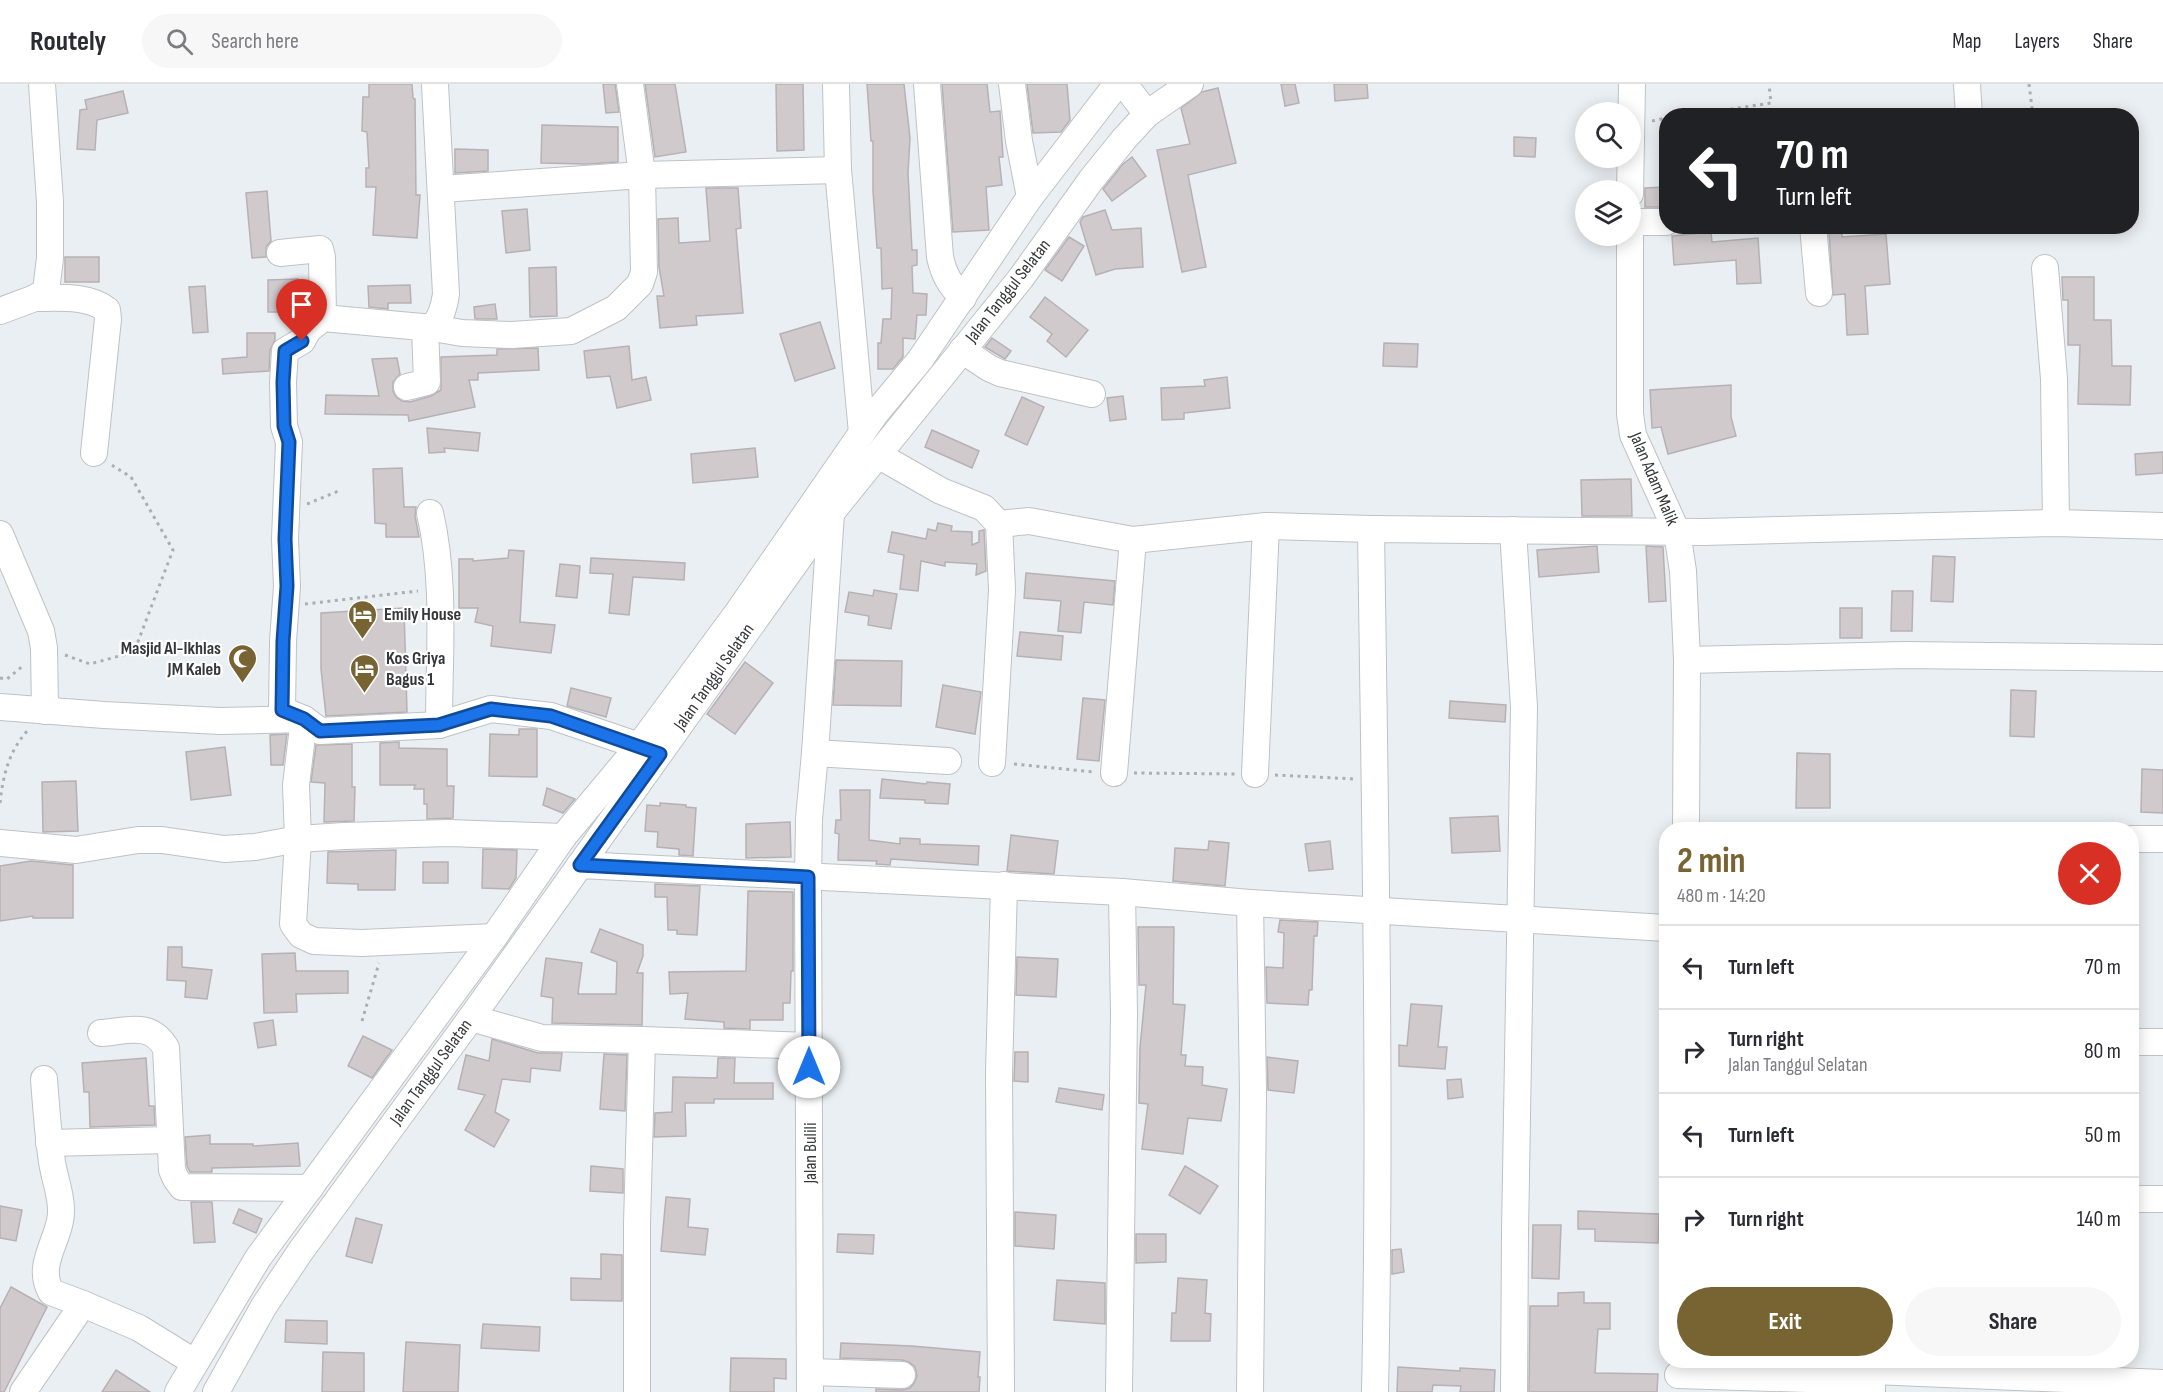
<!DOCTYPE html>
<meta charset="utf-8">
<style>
body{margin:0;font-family:"Sofia Sans Condensed",sans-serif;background:#f7f7f7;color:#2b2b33;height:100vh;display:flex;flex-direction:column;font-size:22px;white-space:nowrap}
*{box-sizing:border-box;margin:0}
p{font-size:20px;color:#7c7c81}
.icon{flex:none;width:33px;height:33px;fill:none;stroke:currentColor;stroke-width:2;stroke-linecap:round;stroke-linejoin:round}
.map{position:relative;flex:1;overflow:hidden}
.panel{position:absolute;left:1659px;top:738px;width:480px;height:546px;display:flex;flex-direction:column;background:#fff;border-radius:24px;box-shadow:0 3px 15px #0003}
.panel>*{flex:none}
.hud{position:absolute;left:1659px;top:24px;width:480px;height:126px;border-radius:24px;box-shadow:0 3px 15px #0003;background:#202124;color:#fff;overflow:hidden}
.fabs{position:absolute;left:1575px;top:18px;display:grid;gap:12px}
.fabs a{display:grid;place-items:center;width:66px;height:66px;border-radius:50%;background:#fff;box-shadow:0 3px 15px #0003;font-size:30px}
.pin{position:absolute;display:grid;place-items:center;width:51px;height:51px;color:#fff;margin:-62px -26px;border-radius:50% 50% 50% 0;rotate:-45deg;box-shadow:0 0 6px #0007}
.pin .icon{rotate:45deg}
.me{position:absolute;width:66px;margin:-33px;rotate:0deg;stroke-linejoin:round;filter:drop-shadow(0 0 4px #0008)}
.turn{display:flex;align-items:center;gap:21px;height:126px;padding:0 18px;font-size:27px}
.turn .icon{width:78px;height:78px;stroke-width:2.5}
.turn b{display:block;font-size:42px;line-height:51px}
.round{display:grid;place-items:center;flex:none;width:63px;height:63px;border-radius:32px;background:#f7f7f7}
.summary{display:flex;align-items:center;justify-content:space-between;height:102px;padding:0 18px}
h1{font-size:36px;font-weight:700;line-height:45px;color:#786433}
.button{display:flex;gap:12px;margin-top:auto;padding:12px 18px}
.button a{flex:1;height:69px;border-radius:36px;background:#786433;color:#fff;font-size:24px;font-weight:700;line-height:69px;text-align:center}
.button a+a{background:#f7f7f7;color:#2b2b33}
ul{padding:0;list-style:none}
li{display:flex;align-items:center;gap:18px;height:84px;padding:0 18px;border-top:2px solid #e1e1e2}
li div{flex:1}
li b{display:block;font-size:22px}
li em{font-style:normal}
header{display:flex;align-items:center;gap:36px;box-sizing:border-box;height:84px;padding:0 30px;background:#fff;border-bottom:2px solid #e1e1e2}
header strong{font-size:28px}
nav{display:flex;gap:33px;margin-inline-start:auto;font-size:21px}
.search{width:420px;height:54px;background:#f7f7f7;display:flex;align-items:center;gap:15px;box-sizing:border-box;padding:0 21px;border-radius:33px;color:#7c7c81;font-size:22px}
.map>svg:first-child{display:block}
.building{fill:#d0cacd;stroke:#b6b1b4;stroke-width:1.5}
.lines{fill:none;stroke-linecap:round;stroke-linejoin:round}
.minor-casing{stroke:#bec2c6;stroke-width:28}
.path{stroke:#abafb2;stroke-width:3;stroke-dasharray:3 4.5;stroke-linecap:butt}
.minor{stroke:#fff;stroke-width:26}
.route-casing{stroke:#114b97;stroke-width:15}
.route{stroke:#1a73e8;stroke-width:10}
.labels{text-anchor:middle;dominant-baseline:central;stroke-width:4.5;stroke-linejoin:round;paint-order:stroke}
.street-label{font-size:18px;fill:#353739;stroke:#fff}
.poi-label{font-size:18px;font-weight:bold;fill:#353739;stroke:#fff;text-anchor:start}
</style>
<header>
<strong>Routely</strong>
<div class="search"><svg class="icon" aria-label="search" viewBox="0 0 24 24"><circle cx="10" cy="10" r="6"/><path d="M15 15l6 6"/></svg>Search here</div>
<nav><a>Map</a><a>Layers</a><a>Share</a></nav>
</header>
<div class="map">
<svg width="2163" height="1308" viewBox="0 0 2163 1308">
<rect width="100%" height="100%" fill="#eaeff3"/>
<g class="building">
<path d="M369 0H412L413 14 415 15 416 111H420L417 154 373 151 376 103H366V84H369L367 48 362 47 363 13H369Z"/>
<path d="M603 0H615L619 28 606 29Z"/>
<path d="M645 0H675L686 68 655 73Z"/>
<path d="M776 0H803L804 66 777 67Z"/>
<path d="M867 0H904L910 54 908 89 912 166H917V181L912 182 913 209 927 210 926 231H917L915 255 903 254V273L893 285H878V259H881L883 235H891L892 204 882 205 881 164H877L873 107V57H871Z"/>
<path d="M942 0H987L990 28 1000 27 1003 73H999L1002 101 986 103 989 146 953 148Z"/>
<path d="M1027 0H1067L1070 36 1061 48 1033 49Z"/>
<path d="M1281 0H1295L1299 19 1285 22Z"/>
<path d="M1334 0H1367L1368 14 1335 17Z"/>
<path d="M1218 4 1236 79 1188 91 1206 183 1182 188 1157 66 1190 60 1181 24 1202 8Z"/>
<path d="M123 7 128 29 97 36 95 66 77 65 80 26 87 25 85 16Z"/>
<path d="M542 41 618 43V78L588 80 541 79Z"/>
<path d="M1514 53 1536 54 1535 73 1514 72Z"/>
<path d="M455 65 488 66V87L455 89Z"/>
<path d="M1132 73 1146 92 1112 117 1103 105 1123 80Z"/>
<path d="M1666 103V123H1645V104Z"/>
<path d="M706 104H738L741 144 736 145 743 229 696 232 697 241 660 244 657 212H664L659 183 658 135 678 134 679 159 710 157Z"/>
<path d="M267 107 271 157 266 163V173L252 174 246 109Z"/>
<path d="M527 125 530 166 506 169 502 127Z"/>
<path d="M1105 126 1112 146 1141 144 1143 183 1115 185 1096 191 1080 138 1083 133Z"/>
<path d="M1711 148 1712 158 1758 154 1761 199 1737 200 1736 176 1674 181 1672 152Z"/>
<path d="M1829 148H1842V153L1886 150 1890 200 1865 202 1868 250 1847 251 1845 210 1833 211Z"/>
<path d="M1069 153 1084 162 1062 197 1045 186Z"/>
<rect x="65" y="173" width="34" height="25"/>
<path d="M556 183 557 232 530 233 529 184Z"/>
<path d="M2062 193H2094V236H2111L2112 282H2131L2130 321 2078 320 2080 261H2068V216H2063Z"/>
<path d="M298 195V228H268V196Z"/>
<path d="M410 201 411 219H388V225L369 223 368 202Z"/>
<path d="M205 202 208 248 193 249 189 203Z"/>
<path d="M1045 213 1088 246 1066 273 1047 257 1052 250 1030 233Z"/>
<path d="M495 220 497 235H475L474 223Z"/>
<path d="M820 238 835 284 795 297 780 250Z"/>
<path d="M247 249H275V256L270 266 269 287 223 290 222 275 247 273Z"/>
<path d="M992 254 1011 267 1005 275 985 263Z"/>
<path d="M1384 259 1418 260 1417 283 1383 282Z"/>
<path d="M629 262 632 296 646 293 651 316 617 324 610 292 587 294 584 267Z"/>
<path d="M538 264 539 286 478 289V296H469L475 323 409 337 408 331 325 330 326 311 379 312 372 275 397 274 400 290 393 298V307L396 313 402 317 410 318 431 312 441 306V273L497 271V265Z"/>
<path d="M1227 293 1230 324 1184 329V335L1162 336 1161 304 1205 302 1204 296Z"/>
<path d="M1731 301V333L1736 352 1668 370 1661 343 1652 344 1650 306Z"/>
<path d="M1123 312 1126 335 1110 337 1107 314Z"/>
<path d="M1022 313 1044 323 1027 361 1005 351Z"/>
<path d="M427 344 480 349 478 367 444 364 445 368 429 369Z"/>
<path d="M932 346 979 367 972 384 925 363Z"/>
<path d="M755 364 758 393 693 399 691 370Z"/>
<path d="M2163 368V389L2136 391 2135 370Z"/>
<path d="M402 384 404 423H416L415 432 419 453H386V440L375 439 373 385Z"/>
<path d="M1631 395 1632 432H1582L1581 396Z"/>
<path d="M938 439 952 442 951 447 972 448V461L979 458V447L984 446 986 487 976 491 977 480 945 478V482L921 477 918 507 900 505 904 471 888 468 892 448 926 455 928 445 936 447Z"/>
<path d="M1597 462 1599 488 1539 493 1537 466Z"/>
<path d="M1646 462 1663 463 1666 517 1649 518Z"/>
<path d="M509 466 524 467 520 538 555 541 551 569 491 562 493 542 475 538 478 524H459V475H473V477L508 474Z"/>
<path d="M1933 472 1955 473 1953 518 1931 517Z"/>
<path d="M591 474 685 479 684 496 633 493 629 531 609 529 613 490 590 489Z"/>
<path d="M560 480 580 482 577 514 556 512Z"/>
<path d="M1026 489 1115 497 1113 521 1084 518 1081 549 1058 547 1061 517 1024 514Z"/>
<path d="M874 506 897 510 891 545 868 541 869 532 845 528 849 508 873 512Z"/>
<path d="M1892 507H1913L1912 547H1891Z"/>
<path d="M404 524 407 628 326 632 321 585V529Z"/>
<rect x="1840" y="524" width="22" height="30"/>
<path d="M1020 548 1063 552 1061 576 1017 572Z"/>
<path d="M836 576 902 577 901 622 833 621Z"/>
<path d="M745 578 773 599 735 650 707 630Z"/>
<path d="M943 601 981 608 975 650 936 643Z"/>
<path d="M571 604 611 614 606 633 567 622Z"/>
<path d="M2011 606 2036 607 2034 653 2010 652Z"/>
<path d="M1083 614 1105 616 1099 677 1077 675Z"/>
<path d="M1450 617 1506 621 1505 638 1449 634Z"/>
<path d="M519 645H537V693L489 692 490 650 519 651Z"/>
<path d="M287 650 283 681H271L270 651Z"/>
<path d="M399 658V664L447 665V702H454L453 734 427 735V720H424V705H414L415 701H380V659Z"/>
<path d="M352 660V703H355L354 737 324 738 325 699 311 698 316 661Z"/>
<path d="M225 663 231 711 191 716 186 668Z"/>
<path d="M1797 669 1830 670V724H1796Z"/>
<path d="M2142 685 2163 686V729L2141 728Z"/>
<path d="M882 695 926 700 927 698 950 700 948 720 925 719V716L880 714Z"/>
<path d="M76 697 78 747 43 748 42 698Z"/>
<path d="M547 704 575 715 563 729 543 721Z"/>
<path d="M840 706H870L869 756 900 760V754L920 755V760L979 762 978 781 891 775 890 781 876 780 877 777 838 776 839 750 835 749 836 736H841Z"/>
<path d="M660 719 686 721V723L696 724 693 772 679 771V765L657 763 658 748 645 747 647 721 660 722Z"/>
<path d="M1498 732 1500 767 1452 769 1450 734Z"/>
<path d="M790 738 791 773 746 774V740Z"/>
<path d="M1011 751 1058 757 1054 790 1007 787Z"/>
<path d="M1209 757 1229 759 1225 802 1173 797 1175 764 1208 766Z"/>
<path d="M1330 757 1333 785 1309 787 1305 760Z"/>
<path d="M483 765 517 766 516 794 509 805 482 804Z"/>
<path d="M396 766 395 806H358V800L327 799 328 768Z"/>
<path d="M31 777 73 781V834H33V832L0 837V782Z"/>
<rect x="423" y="778" width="25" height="21"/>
<path d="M655 800 700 802 697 851 677 850V846H668L667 813H655Z"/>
<path d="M748 807 793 808V887H791L790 919H783V936H750V945L724 944V938L685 935 688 909 670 910 669 888 746 887Z"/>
<path d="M1280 836 1318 838 1317 852H1314L1312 906H1309L1308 921 1267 919 1266 883 1283 884 1284 849 1278 848Z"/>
<path d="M1138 843H1174L1173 920 1185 921 1181 971H1186L1185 982 1203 983 1202 1001 1227 1005 1221 1037 1188 1034 1183 1070 1142 1065 1148 1020 1139 1019 1140 964 1146 901H1139Z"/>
<path d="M600 845 643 861V872L637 889H643L642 941 552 939 553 914 541 912 546 874 582 879 578 910H616L617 878 591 868Z"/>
<path d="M168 863H182V883L212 886 207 915 185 913 186 897 167 896Z"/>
<path d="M295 869 296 887H348V909L296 910 297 928 264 929 262 870Z"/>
<path d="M1017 873 1058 875 1056 913 1016 911Z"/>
<path d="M1411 920 1442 922 1438 963H1447L1445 985 1399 982V961L1407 962Z"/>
<path d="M273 936 276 961 258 964 254 939Z"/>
<path d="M363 952 392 966 372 994 348 982Z"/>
<path d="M492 955 538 969H562L560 987 531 984 530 998 502 995 495 1028 509 1036 494 1063 465 1046 485 1011 458 1005 466 971 489 977Z"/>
<path d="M1015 968H1028V998L1014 997Z"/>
<path d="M604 970 627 971 625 1027 600 1025Z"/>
<path d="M1267 973 1298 977 1294 1009 1268 1006Z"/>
<path d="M146 974 149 1022H154L155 1041 90 1043 89 1008H84L82 979Z"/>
<path d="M718 974H735L734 999H773V1015H714V1019H685L686 1052 654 1053 655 1029 672 1028 673 993 717 994Z"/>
<path d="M1461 995 1463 1013 1448 1015 1447 996Z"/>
<path d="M1059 1004 1104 1011 1102 1026 1056 1018Z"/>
<path d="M210 1051V1060H253V1062L298 1059 300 1082 212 1084V1088H190L187 1082 185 1053Z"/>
<path d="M591 1082 623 1085V1109L590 1107Z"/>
<path d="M1185 1082 1218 1102 1200 1130 1169 1111Z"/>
<path d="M666 1113 690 1115 688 1143 708 1145 705 1171 661 1167Z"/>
<path d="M191 1118H212L215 1158 194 1159Z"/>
<path d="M0 1122 22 1126 16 1157 0 1154Z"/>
<path d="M239 1125 262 1135 256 1149 233 1139Z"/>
<path d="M1578 1127 1659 1130 1658 1159 1595 1157V1145H1578Z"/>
<path d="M1015 1128 1056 1131 1054 1165 1015 1162Z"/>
<path d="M356 1134 382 1141 372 1179 346 1172Z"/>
<path d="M1533 1141H1561L1559 1195 1532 1194Z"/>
<path d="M838 1150 874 1151 873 1170 837 1168Z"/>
<path d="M1136 1150H1166V1178L1136 1179Z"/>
<path d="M1401 1165 1404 1188 1392 1190V1166Z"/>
<path d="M601 1170 622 1171V1217L571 1216V1194L601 1195Z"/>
<path d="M1178 1194 1207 1196 1205 1229 1211 1230 1210 1257H1171L1172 1229H1176Z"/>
<path d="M1057 1196 1105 1199V1240L1054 1236Z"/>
<path d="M11 1203 47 1223 4 1308H0V1224Z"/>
<path d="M1584 1208V1219H1610V1245H1598L1595 1289 1658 1290 1657 1308H1529L1530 1222H1558V1209Z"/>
<path d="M286 1236 327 1237V1260L285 1258Z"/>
<path d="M483 1240 540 1243 539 1267 481 1264Z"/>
<path d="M406 1258 460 1261 458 1308H403Z"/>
<path d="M841 1259 912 1262 980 1268 978 1293H980L979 1308H876V1305L902 1306 910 1304 914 1299 917 1292 915 1283 909 1278 902 1276 840 1274Z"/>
<path d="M323 1268 364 1269V1308H322Z"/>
<path d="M731 1274 786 1275V1295L774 1294V1308H730Z"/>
<path d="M1398 1283 1460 1287V1284L1495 1286 1494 1308H1460L1461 1302 1433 1301 1432 1308H1397Z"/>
<path d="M116 1286 150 1308H102Z"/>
</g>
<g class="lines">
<defs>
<g id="minor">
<path d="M435 0 446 210C444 224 441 232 433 244L323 234 308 246 302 257 285 267 283 298 284 342 289 358 285 455 287 502 283 557 282 626 304 635 320 647 439 641 491 625 551 632 654 667"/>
<path d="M836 0 838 86 862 349"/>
<path d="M927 0 940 173C944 191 950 201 963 214"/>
<path d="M1012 0 1019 57 1030 113"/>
<path d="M1124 0 1147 30"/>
<path d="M1967 0 1969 32"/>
<path d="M442 105 642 91 838 86"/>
<path d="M1630 110 1632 0"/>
<path d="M1630 138H1666"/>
<path d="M1813 142 1819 209"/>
<path d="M1630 152V330L1633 351 1677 448 1683 487 1687 576 1686 746"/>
<path d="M280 169 320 165 322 173 323 234"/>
<path d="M2045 184 2054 295 2056 439"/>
<path d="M35 214C58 214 88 211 107 226L108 235 94 369"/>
<path d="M0 227 35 214 46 207 50 174V118L42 0"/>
<path d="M433 244 462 249 512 251 571 247 616 224 640 200 644 188 642 91 630 0"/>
<path d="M962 266 989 284 1000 289 1092 310"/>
<path d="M407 303 427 298 425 243"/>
<path d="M878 371 941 407 984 424 999 440 1029 437 1133 456 1266 442 1371 445"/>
<path d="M430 429C446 498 439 571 439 641"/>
<path d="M1513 446 1524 623 1515 1149 1514 1308"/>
<path d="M0 450 41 547 44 564 45 627"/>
<path d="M1687 576 1905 571 2163 574"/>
<path d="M0 623 104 631 220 637 304 635 296 701 298 755 293 840 301 851 314 857 362 859 494 853"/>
<path d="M815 669 831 429"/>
<path d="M992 679 1002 506 999 440"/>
<path d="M1114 689 1133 456"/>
<path d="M1255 690 1266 442"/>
<path d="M2132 755H2163"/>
<path d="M0 759 76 766 138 756H162L224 765 255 763 298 755 344 752 449 749 563 753"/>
<path d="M580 781 1122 808 1250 819 1666 844"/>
<path d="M1250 819 1253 1008 1250 1308"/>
<path d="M471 934 542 954 642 956 637 1140V1308"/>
<path d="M101 949C128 947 150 937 166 964L172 1086 176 1095 182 1103 310 1104"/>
<path d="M642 956 809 962"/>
<path d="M2132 958H2163"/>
<path d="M44 995C46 1023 48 1050 52 1078 55 1097 64 1118 60 1137 55 1162 37 1183 51 1208L83 1220"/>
<path d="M49 1059 170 1056"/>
<path d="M2132 1115H2163"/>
<path d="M1873 1287 2163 1299"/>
<path d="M811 1288 902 1291"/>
<path d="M1678 1291 1872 1297V1308"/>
<path d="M23 1308 83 1220 139 1244 194 1278"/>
<path d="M178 1308 258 1174 494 853 563 753 639 662 738 528 875 330 920 276 1030 113 1117 0"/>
<path d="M216 1308 264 1222 300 1168 471 934 831 429 1021 194 1091 96 1124 55 1147 30 1190 0"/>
<path d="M810 1308 808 793 809 735 815 669 948 677"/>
<path d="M1001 1308 999 989 1004 801"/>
<path d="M1119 1308 1124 930 1122 808"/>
<path d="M1375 1308C1381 1020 1375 732 1371 445L1704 448 2056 439 2163 442"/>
</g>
</defs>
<use href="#minor" class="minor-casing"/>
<g class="path">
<path d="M2029 0 2033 32"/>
<path d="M1686 32 1771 19 1769 0"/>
<path d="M1652 37 1666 34"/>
<path d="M307 420 341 406"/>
<path d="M305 520 418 507"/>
<path d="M65 571 90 580 134 568 173 466 131 393 110 380"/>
<path d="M0 594 7 595 24 581"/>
<path d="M1014 680 1094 688"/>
<path d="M1134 689 1235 690"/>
<path d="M1275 691 1355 695"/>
<path d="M0 719C3 691 9 667 28 646"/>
<path d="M362 937 379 879"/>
</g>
<use href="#minor" class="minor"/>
</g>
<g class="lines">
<defs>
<path id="route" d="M302 257 285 267 283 298 284 342 289 358 285 455 287 502 283 557 282 626 304 635 320 647 439 641 491 625 551 632 660 670 580 781 808 793 809 983"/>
</defs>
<use href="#route" class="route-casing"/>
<use href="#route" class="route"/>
</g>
<defs>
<symbol id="hotel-pin" viewBox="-11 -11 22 30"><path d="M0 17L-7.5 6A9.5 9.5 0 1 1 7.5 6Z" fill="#786433" stroke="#fff"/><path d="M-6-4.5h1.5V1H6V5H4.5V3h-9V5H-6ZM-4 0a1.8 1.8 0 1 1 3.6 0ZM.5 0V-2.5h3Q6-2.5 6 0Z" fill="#fff"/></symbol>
<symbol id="mosque-pin" viewBox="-11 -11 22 30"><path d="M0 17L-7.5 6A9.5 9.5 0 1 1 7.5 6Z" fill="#786433" stroke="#fff"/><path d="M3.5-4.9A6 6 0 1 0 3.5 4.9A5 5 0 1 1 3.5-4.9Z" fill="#fff"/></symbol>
</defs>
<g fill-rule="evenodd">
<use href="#hotel-pin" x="346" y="514" width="33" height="45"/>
<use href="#mosque-pin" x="226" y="558" width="33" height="45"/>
<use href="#hotel-pin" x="348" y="568" width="33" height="45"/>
</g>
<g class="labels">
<g class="street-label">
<text transform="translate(1008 207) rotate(-52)">Jalan Tanggul Selatan</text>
<text transform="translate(1654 395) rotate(67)">Jalan Adam Malik</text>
<text transform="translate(714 593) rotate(-55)">Jalan Tanggul Selatan</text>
<text transform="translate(431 988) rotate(-54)">Jalan Tanggul Selatan</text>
<text transform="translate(810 1069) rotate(-90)">Jalan Bulili</text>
</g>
<g class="poi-label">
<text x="384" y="530">Emily House</text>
<text x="221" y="564" text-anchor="end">Masjid Al-Ikhlas<tspan x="221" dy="21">JM Kaleb</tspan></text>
<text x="386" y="574">Kos Griya<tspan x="386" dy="21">Bagus 1</tspan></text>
</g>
</g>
</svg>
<div class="fabs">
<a><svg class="icon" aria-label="search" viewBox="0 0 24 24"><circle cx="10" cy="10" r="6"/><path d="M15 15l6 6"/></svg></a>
<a><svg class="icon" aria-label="layers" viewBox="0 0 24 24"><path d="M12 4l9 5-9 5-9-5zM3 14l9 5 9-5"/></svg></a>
</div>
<div class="pin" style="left:302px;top:257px;background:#d93025"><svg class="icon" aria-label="arrive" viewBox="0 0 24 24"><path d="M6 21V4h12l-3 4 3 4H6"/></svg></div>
<svg class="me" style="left:809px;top:983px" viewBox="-20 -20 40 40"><circle r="19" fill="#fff"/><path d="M0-13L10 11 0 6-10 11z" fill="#1a73e8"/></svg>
<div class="hud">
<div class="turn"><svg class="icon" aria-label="left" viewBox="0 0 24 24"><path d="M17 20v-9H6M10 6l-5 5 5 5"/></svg><div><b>70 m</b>Turn left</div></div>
</div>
<section class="panel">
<div class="summary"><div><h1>2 min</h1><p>480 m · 14:20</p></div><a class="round" style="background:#d93025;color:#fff"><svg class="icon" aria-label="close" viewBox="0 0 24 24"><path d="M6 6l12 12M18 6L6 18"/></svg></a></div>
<ul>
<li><svg class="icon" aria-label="left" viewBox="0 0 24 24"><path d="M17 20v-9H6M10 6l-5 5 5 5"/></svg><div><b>Turn left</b></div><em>70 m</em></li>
<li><svg class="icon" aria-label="right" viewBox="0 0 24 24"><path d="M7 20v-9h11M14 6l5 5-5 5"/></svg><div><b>Turn right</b><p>Jalan Tanggul Selatan</p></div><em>80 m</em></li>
<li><svg class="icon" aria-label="left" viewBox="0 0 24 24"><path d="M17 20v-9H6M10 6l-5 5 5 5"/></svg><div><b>Turn left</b></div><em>50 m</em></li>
<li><svg class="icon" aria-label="right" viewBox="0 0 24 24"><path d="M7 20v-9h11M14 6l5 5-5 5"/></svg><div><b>Turn right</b></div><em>140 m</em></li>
</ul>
<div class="button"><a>Exit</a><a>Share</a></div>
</section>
</div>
